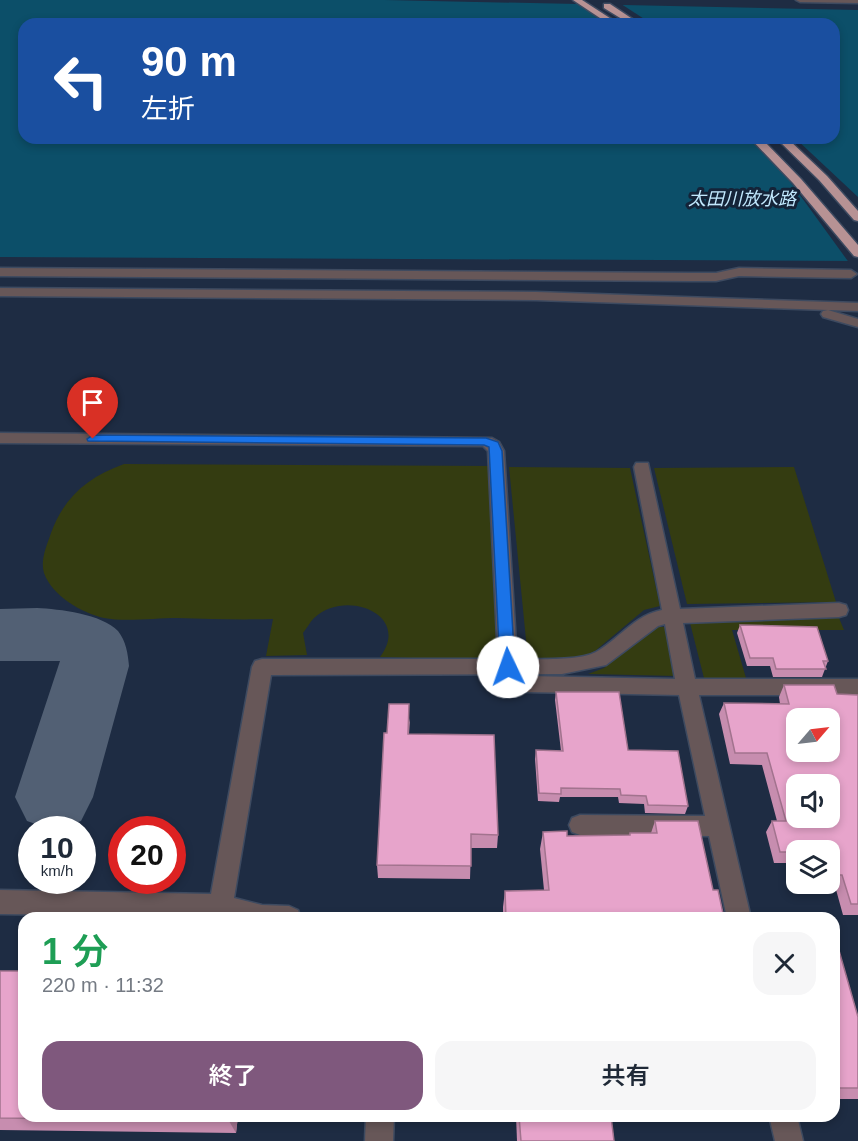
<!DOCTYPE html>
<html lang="ja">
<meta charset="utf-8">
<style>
body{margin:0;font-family:Helvetica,"Noto Sans JP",sans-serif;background:#f6f6f7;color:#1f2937;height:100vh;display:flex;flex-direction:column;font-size:22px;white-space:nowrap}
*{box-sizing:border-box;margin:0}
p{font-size:20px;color:#747a83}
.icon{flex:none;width:33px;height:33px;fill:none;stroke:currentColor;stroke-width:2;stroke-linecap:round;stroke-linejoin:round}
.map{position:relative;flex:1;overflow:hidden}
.panel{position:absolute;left:18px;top:912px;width:822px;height:210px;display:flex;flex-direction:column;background:#fff;border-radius:18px;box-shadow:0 3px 9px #0003}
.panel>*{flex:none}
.banner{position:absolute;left:18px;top:18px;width:822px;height:126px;border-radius:18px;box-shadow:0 3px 9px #0003;background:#1a4fa0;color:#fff;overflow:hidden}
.needle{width:39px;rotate:62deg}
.tools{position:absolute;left:786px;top:708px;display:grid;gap:12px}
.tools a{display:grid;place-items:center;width:54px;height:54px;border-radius:12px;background:#fff;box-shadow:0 3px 9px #0003;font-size:30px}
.speed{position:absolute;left:18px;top:816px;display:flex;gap:12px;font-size:30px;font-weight:700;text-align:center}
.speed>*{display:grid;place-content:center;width:78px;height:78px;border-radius:50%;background:#fff;box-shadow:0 3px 9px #0003;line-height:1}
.speed small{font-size:15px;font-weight:400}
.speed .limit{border:9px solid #d22;background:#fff;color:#111}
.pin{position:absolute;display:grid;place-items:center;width:51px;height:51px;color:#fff;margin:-62px -26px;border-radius:50% 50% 50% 0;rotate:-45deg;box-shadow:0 0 6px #0007}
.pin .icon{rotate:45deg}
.me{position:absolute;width:66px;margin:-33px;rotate:357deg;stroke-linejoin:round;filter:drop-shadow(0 0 4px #0008)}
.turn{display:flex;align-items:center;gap:21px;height:126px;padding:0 24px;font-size:27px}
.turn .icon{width:78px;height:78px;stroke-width:2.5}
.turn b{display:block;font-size:42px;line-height:51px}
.round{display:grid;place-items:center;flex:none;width:63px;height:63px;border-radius:18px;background:#f6f6f7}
.overview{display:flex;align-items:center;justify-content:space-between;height:102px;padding:0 24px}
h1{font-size:36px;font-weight:600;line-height:45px;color:#1e9e55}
.primary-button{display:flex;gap:12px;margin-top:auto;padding:12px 24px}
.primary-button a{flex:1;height:69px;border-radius:18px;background:#7f587d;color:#fff;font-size:24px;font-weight:600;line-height:69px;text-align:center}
.primary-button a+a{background:#f6f6f7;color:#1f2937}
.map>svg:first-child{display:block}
.green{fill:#343c11}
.water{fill:#0c4f69;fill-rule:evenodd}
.pier{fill:#1e2c43}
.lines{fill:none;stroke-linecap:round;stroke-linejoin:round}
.taxiway{fill:#526074;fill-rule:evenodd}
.minor-casing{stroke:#3d4a60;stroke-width:3}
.highway-casing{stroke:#3d4a60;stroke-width:3}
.minor{fill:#675758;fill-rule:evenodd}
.highway{fill:#b79294;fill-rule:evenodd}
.wall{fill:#c78daf}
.shaded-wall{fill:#a2738e}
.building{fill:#e7a4cb;stroke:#a2738e;stroke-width:1.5;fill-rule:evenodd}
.route{fill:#1a73e8;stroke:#114b97;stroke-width:1.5}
.labels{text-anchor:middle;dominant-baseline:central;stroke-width:6;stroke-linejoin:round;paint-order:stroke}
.far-water-label{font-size:18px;font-style:italic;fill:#c2e9fe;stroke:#142338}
</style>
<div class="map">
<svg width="858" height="1141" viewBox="0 0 858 1141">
<rect width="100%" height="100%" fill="#1e2c43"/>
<g class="green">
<path d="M124 464 492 466 497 643 475 660 380 657C412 615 346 588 314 618 310 622 307 628 303 633L307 655 266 656 273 619C241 620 209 619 177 618 156 618 124 622 104 618 82 613 52 596 44 573 40 560 47 545 51 533 64 497 88 477 124 464Z"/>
<path d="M509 467 630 468 660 606 644 610 595 651 580 658 528 660Z"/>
<path d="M794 467 836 602 687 604 654 468Z"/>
<path d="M839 618 844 630H732L746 678H704L689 619Z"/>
<path d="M655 627H665L676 676 588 674 604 668Z"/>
</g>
<path class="water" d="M0 0H385L858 10V261L0 257ZM24 24H834V138H24Z"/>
<g class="pier">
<path d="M575 1 618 2 652 24H612Z"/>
<path d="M749 138H795L858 197V264H850L789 180Z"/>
</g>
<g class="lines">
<path class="taxiway" d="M37 608C59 609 102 614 118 631 126 641 128 654 129 666L93 797 81 821C57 830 51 830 27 821L15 797 60 661H0V609Z"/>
<defs>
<g id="minor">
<path d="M796 0H858V3L800 2Z"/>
<path d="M0 268 691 273H716L739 268 851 270 857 274 851 278 739 276 716 281H691L0 276Z"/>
<path d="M0 288 536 292 858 303V311L536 300 0 296Z"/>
<path d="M828 310 858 319V327L823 317 821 314 823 311Z"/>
<path d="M0 433 492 438 499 442 504 451 517 659C537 659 580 661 596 652 619 639 635 615 662 610L634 467 636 463H648L680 609 839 603 846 605 848 610 846 615 839 617 683 623 695 679H858V695H699L751 918H727L709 836 580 835 572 832 569 825 572 818 580 815 705 816 679 695 527 692 520 690 517 684 520 678 527 676 675 679 665 624 658 626 606 665 562 674 271 675 234 898 262 905 289 906 298 910 301 918 0 914V890L211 894 252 667 255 661 262 659H498L488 451 483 446 0 443Z"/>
<path d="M366 1116H394L393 1141H365Z"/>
<path d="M769 1116H797L803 1141H775Z"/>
</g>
<g id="highway">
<path d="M573 0H582L619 24H609Z"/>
<path d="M604 4H610L640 24H630L604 8Z"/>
<path d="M750 138H761L801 179 858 245V257L854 256 793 183Z"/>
<path d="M776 138H787L827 176 858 211V221L854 220 819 180Z"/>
</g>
</defs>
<use href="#minor" class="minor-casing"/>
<use href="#highway" class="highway-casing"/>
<use href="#minor" class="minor"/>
<use href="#highway" class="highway"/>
</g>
<g class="wall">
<path d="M740 625 828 661 822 677H773L770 666H747L737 633Z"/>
<path d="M784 685 837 694 858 695V915H843L835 886 806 885 805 884H830V850H796V863H774L766 832 772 821H777L762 765 730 764 719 714 724 703 780 704 779 697Z"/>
<path d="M556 692 628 750 688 806 685 814 645 813 644 804 619 803 618 797H560L559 802 538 801 535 759 536 750 561 751 555 700Z"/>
<path d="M410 718 409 734 498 835 497 848H471L470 879 378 878 377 865Z"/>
<path d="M655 821 713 890 724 918H503V907L505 891 544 890 540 849 543 832 567 836 629 835 630 833H651Z"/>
<path d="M834 933 858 1017V1099H834Z"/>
<path d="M0 971 238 1116 236 1133 0 1130Z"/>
<path d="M516 1116H611L614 1141H517Z"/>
</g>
<path class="shaded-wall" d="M230 1116H238L236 1133 229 1121Z"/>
<g class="building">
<path d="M740 625 817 627 828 661H823L826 669H776L773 658H750Z"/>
<path d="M784 685H834L837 694 858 695V904H851L842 875H830V850H796V852H780L772 821H786L767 753H735L724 703 789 704ZM796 718H830V752H796ZM796 784H830V818H796Z"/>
<path d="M556 692H619L628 750 678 751 688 806 648 805 646 796 621 795 620 789 561 788V794L539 793 536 750 563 751Z"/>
<path d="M389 704H409L408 734 494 735 498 835 471 834V866L377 865 384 733H387Z"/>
<path d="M655 821H698L713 890H718L724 918H506L505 891 549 890 543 832 567 831V836L630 835V833H657Z"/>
<path d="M782 915 829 916 830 918H783Z"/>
<path d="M834 933 858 1017V1088H834Z"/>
<path d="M0 971H24V1116H230L229 1121 0 1118Z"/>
<path d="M519 1116H611L614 1141H521Z"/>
</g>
<path class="route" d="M93 435 486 438 498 442 502 451 515 667 513 671H503L500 667 489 447 484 445 88 441 87 439Z"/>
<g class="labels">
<g class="far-water-label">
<text x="742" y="199">太田川放水路</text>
</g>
</g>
</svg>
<div class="tools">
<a><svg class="needle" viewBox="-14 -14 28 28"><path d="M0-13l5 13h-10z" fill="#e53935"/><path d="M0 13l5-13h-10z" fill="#747a83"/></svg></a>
<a><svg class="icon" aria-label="sound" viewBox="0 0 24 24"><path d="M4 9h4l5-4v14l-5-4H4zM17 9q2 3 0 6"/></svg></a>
<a><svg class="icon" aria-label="layers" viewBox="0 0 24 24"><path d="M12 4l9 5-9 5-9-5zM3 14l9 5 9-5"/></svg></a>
</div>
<div class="speed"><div>10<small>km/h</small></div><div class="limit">20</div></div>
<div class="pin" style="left:93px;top:439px;background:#d93025"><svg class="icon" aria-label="arrive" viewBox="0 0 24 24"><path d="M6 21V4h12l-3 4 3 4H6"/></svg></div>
<svg class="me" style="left:508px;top:667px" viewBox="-20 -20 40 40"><circle r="19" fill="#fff"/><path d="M0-13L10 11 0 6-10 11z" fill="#1a73e8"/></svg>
<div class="banner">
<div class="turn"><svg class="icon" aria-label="left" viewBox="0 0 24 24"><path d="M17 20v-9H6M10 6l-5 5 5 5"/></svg><div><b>90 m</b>左折</div></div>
</div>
<section class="panel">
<div class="overview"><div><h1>1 分</h1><p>220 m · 11:32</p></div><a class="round"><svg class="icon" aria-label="close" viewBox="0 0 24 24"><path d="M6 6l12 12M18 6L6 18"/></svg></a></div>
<div class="primary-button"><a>終了</a><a>共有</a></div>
</section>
</div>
